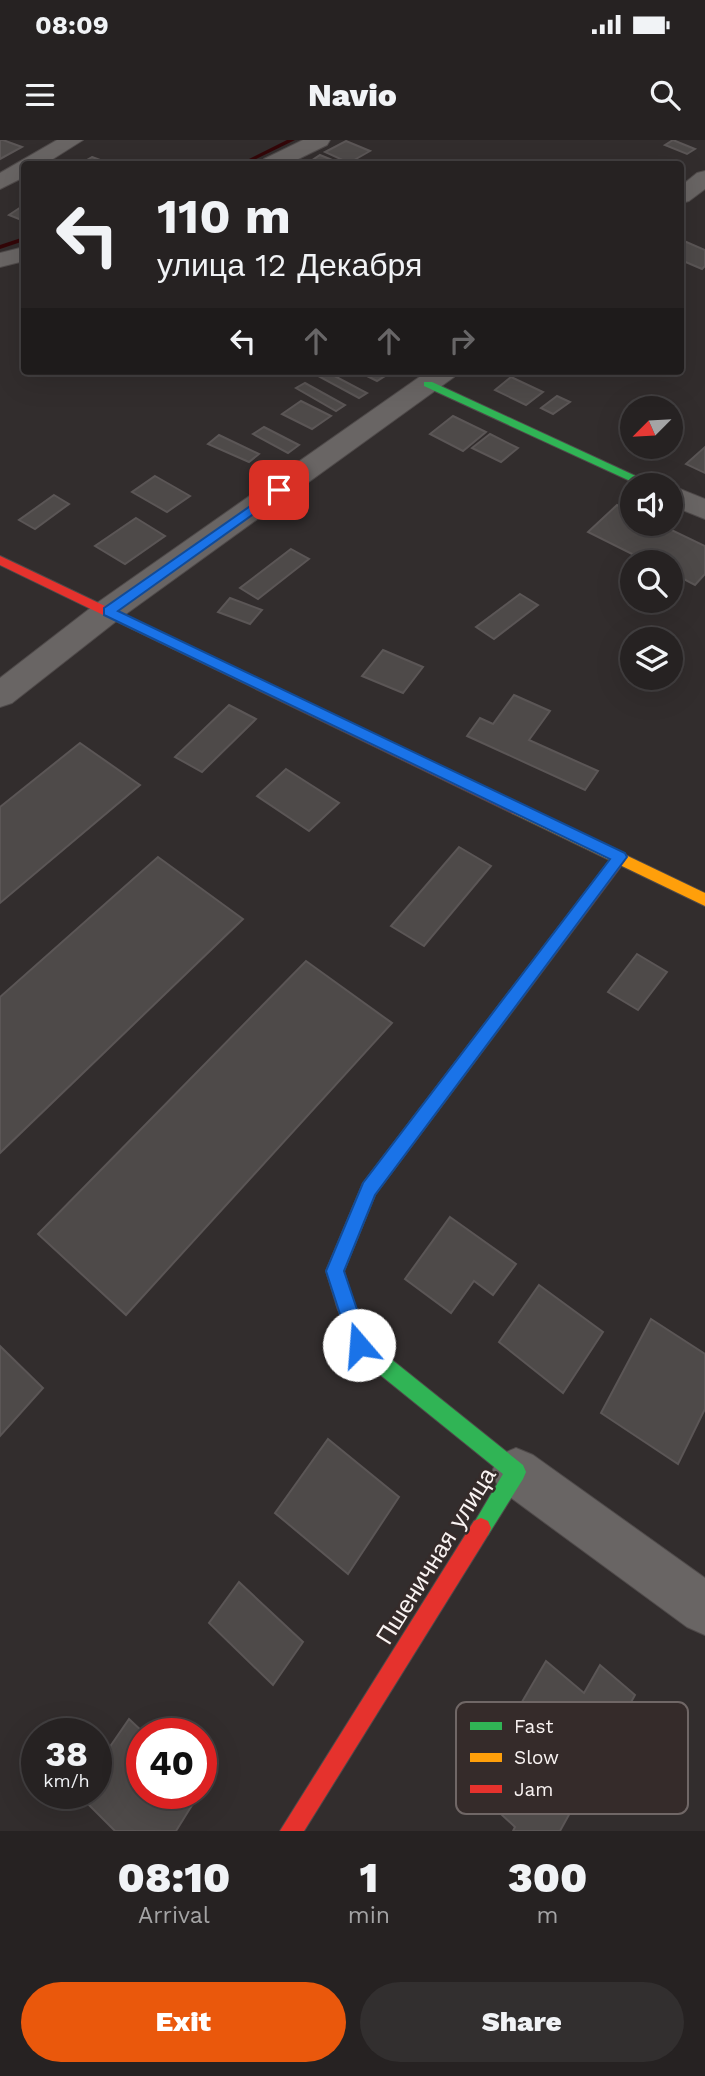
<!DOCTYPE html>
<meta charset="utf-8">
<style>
body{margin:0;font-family:"Work Sans",sans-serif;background:#322f2f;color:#f1f3f6;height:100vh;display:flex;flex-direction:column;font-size:26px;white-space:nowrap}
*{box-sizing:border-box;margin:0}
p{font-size:23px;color:#a4a4a5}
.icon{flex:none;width:38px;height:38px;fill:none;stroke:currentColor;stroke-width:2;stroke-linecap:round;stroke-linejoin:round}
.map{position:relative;height:1691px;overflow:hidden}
.drawer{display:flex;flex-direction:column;background:#262222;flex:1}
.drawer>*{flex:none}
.banner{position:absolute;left:21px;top:21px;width:663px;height:214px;border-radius:7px;box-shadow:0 7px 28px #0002,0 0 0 2px #423f40;background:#262222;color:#f1f3f6;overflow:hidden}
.needle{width:46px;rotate:246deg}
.fabs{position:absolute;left:620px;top:256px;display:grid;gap:14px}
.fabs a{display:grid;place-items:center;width:63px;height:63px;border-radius:50%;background:#262222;box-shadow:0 7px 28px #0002,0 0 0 2px #423f40;font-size:35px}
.speed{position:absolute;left:21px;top:1578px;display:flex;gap:14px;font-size:35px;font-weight:700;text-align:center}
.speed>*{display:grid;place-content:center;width:91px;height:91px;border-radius:50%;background:#262222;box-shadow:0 7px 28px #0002,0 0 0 2px #423f40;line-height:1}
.speed small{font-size:18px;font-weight:400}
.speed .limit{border:10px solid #d22;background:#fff;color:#111}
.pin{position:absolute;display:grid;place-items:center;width:60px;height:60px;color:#fff;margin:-30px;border-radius:14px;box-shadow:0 4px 10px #0006}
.me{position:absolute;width:77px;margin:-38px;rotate:342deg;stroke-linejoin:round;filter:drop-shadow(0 0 5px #0008)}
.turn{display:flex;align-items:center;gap:24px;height:147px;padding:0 21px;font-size:32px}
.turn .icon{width:91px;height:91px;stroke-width:2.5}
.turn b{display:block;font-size:49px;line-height:60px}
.lanes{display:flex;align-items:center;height:66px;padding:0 21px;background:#0003;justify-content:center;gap:35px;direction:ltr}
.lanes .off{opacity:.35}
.eta{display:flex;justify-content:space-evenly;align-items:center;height:119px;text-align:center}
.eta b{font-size:42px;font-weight:800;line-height:49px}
.button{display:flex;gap:14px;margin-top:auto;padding:14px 21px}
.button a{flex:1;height:80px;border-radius:42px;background:#ea580c;color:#fff;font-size:28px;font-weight:800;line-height:80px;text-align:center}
.button a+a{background:#322f2f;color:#f1f3f6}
.status{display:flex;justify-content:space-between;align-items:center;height:49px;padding:0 35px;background:#262222;direction:ltr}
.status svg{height:19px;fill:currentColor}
header{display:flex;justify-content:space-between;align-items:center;height:91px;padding:0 21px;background:#262222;font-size:32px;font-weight:800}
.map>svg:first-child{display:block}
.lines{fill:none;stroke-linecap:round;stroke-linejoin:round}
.stream{fill:#330608;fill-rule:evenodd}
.building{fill:#4e4a49;stroke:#5b5656;stroke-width:2}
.street-casing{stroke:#4f4a4a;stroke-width:2}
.fast-casing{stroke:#4f4a4a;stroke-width:2}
.slow-casing{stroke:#4f4a4a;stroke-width:2}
.jam-casing{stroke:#4f4a4a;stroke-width:2}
.street{fill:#696564;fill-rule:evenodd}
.fast{fill:#30b455;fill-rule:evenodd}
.slow{fill:#ff9f0a;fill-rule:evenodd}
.jam{fill:#e5322d;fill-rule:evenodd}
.route{fill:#1a73e8;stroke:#114b97;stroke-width:2}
.labels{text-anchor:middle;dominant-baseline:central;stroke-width:5;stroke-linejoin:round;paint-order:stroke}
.street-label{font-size:24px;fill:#f9f3f2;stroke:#352b2a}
.key{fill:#352b2a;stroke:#706766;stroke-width:2}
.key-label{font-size:19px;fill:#f9f3f2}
</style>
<div class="status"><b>08:09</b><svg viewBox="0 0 49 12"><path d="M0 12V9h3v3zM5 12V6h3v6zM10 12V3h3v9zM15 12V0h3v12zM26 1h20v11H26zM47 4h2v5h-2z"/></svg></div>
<header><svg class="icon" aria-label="menu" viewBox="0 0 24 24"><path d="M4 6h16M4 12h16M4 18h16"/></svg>Navio<svg class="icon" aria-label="search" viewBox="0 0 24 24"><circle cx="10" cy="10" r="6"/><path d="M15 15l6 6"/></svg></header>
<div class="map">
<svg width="705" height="1691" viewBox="0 0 705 1691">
<rect width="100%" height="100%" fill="#322d2d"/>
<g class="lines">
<g class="stream">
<path d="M287 0H295L246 24H239Z"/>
<path d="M24 97V101L0 109V105Z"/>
</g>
</g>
<g class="building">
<path d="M0 0H3L22 7 0 19Z"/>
<path d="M673 0 695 9 687 14 665 5Z"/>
<path d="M346 1 370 11 349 23 325 12Z"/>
<path d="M320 15 342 24H321L311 21Z"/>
<path d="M92 17 111 24H80Z"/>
<path d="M24 65V81L9 75Z"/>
<path d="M684 101 705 110V126L702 129 681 120V104Z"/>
<path d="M325 231 367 253 359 258 318 236Z"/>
<path d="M357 231H393L377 241Z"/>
<path d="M511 237 543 252 526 265 495 250Z"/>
<path d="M305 243 345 265 336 271 296 248Z"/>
<path d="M557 256 570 262 553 274 541 268Z"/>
<path d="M301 261 331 276 312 289 282 274Z"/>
<path d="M453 276 486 292 463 311 430 294Z"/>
<path d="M264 287 299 305 288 313 253 294Z"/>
<path d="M490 294 518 308 501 322 472 308Z"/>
<path d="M219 295 259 314 249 322 208 304Z"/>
<path d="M632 301V306H654L644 315 626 306Z"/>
<path d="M705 307V333L686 324Z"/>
<path d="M155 336 190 356 167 372 132 352Z"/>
<path d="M54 355 69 364 35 389 19 380Z"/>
<path d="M617 365 632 372V383H657L705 406V434L695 445 670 432V422H648L588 392Z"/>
<path d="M136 378 165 396 125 424 95 406Z"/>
<path d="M291 409 309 419 258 459 240 448Z"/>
<path d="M520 454 538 465 494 499 476 487Z"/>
<path d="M230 458 262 470 250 484 218 472Z"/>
<path d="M383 510 423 527 403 553 362 536Z"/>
<path d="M514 555 550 571 529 600 598 631 585 650 467 596 480 578 493 584Z"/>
<path d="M229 565 256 579 202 632 175 617Z"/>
<path d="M80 603 140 645 0 763V667Z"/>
<path d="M286 629 339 663 309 691 257 656Z"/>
<path d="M459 707 491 726 424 806 391 786Z"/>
<path d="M158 717 243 779 0 1013V857Z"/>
<path d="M637 814 667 832 638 870 608 852Z"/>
<path d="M306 821 392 883 126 1175 38 1094Z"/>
<path d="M450 1077 516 1124 493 1155 474 1141 451 1173 405 1139Z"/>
<path d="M539 1145 603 1192 563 1253 499 1202Z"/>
<path d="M651 1179 705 1214V1269L678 1324 601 1273Z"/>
<path d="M0 1206 43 1248 0 1296Z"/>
<path d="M328 1299 399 1357 348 1434 275 1373Z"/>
<path d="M239 1442 303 1502 273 1545 209 1483Z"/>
<path d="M546 1521 584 1553 600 1525 635 1555 560 1691H513L515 1687 472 1647Z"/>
<path d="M129 1579 145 1594H142V1654H199L176 1691H115L78 1654H96V1627Z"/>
</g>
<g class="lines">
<defs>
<g id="street">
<path d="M57 0H83L45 24H24V37L0 49V33Z"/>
<path d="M303 0H330L327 5 288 24H261L264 19Z"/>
<path d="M705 31V49L689 61 681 63V46L697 33Z"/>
<path d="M24 107V121L0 127V113Z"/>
<path d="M428 231H458L454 237 119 479 12 563 0 567V538L97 463Z"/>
<path d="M670 345 705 359V379L670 365Z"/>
<path d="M516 1308 533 1315 705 1438V1495L687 1487 499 1349 492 1332 499 1315Z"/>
</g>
<g id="fast">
<path d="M424 242H432L655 345H639L424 246Z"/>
<path d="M345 1154 352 1156 366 1199 523 1325 526 1332 523 1339 488 1395 481 1398 474 1395 471 1388 503 1334 352 1212 336 1163 338 1156Z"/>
</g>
<path id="slow" d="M517 663 705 753V766L512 673 510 669 512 665Z"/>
<g id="jam">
<path d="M0 416 522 665 524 669 517 675 512 673 0 425Z"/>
<path d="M620 711 627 717 625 721 375 1055 344 1131 354 1163 352 1170 345 1172 338 1170 326 1131 363 1043 615 713Z"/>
<path d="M481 1378 488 1381 491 1388 488 1395 304 1691H280L474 1381Z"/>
</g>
</defs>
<use href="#street" class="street-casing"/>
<use href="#fast" class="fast-casing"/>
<use href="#slow" class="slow-casing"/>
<use href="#jam" class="jam-casing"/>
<use href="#street" class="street"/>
<use href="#fast" class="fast"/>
<use href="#slow" class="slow"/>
<use href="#jam" class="jam"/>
</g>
<path class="route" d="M279 346 284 350 283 353 118 471 625 713 627 717 375 1055 344 1131 369 1205 366 1212 359 1214 353 1212 350 1205 326 1131 363 1043 610 719 104 475V468Z"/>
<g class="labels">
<g class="street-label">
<text transform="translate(436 1416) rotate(-58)">Пшеничная улица</text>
</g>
</g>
<rect x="456" y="1562" width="232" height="112" rx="10" class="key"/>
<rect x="470" y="1582" width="32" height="8" fill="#30b455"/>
<rect x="470" y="1613" width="32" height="9" fill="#ff9f0a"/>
<rect x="470" y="1645" width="32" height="8" fill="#e5322d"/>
<g class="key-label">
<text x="514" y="1593">Fast</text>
<text x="514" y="1624">Slow</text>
<text x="514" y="1656">Jam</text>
</g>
</svg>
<div class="fabs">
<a><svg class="needle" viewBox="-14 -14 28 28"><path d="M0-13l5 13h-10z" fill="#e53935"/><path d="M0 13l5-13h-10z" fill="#a4a4a5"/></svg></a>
<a><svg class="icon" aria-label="sound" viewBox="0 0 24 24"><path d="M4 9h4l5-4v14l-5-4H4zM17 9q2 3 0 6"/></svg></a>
<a><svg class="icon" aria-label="search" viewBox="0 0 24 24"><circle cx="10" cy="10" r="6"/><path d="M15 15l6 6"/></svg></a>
<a><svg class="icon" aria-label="layers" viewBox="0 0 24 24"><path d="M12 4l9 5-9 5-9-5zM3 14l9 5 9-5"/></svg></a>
</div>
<div class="speed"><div>38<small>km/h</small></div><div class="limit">40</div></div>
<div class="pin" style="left:279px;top:350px;background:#d93025"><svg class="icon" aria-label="arrive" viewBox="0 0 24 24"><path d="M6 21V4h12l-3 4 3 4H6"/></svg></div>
<svg class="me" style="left:359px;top:1205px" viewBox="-20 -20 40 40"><circle r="19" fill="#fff"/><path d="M0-13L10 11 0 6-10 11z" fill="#1a73e8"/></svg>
<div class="banner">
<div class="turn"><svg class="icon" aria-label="left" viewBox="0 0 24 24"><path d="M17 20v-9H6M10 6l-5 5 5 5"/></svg><div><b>110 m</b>улица 12 Декабря</div></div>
<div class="lanes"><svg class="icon" aria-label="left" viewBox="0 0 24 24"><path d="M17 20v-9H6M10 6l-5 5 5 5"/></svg><svg class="icon off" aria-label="ahead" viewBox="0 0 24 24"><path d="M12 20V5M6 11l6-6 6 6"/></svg><svg class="icon off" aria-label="ahead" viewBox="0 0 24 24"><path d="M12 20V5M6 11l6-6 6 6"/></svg><svg class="icon off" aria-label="right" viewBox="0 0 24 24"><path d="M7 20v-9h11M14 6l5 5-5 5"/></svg></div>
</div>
</div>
<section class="drawer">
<div class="eta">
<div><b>08:10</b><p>Arrival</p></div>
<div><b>1</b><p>min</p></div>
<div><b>300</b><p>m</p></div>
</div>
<div class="button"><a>Exit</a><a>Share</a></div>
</section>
